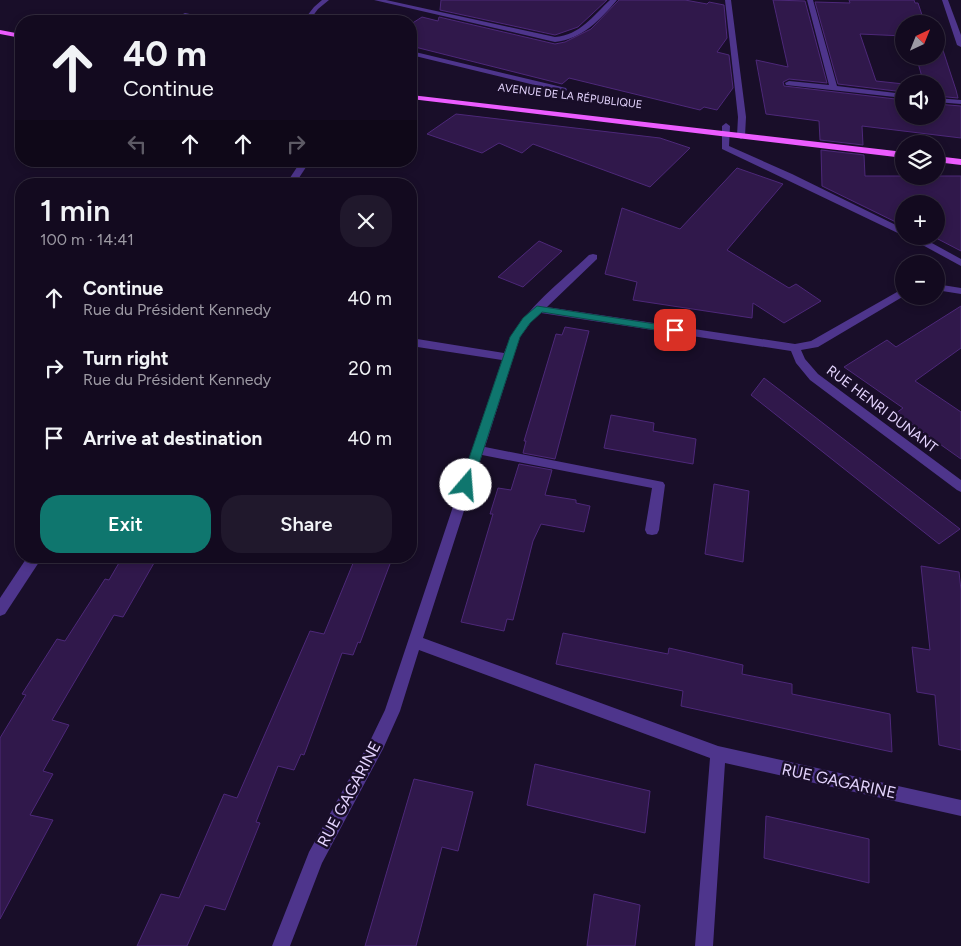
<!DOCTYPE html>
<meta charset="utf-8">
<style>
body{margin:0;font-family:Figtree,sans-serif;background:#20182c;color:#f1f3f6;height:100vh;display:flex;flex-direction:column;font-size:19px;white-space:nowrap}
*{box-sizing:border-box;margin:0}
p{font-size:16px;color:#9d9aa4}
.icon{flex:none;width:28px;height:28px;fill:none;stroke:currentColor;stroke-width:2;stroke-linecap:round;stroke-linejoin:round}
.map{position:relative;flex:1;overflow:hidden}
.panel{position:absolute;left:15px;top:178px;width:402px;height:385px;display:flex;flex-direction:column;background:#130a1f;border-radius:20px;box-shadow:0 2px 8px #0003,0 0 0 1px #322b3d}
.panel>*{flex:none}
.banner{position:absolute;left:15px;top:15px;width:402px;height:152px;border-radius:20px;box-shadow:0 2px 8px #0003,0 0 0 1px #322b3d;background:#130a1f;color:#f1f3f6;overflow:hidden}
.needle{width:32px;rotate:43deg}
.fabs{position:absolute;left:895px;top:15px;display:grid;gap:10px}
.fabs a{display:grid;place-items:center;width:50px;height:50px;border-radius:50%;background:#130a1f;box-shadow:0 2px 8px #0003,0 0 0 1px #322b3d;font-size:25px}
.pin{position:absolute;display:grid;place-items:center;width:42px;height:42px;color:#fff;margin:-21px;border-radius:10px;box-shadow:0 2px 8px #0006}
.me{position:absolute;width:55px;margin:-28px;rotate:18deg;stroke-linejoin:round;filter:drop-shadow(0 0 4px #0008)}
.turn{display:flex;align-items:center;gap:18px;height:105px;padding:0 25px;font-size:22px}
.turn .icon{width:65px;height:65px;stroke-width:2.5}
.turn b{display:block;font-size:35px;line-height:42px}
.lanes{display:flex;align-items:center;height:48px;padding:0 25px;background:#0003;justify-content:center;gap:25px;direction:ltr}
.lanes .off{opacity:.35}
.round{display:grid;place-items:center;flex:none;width:52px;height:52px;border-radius:20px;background:#20182c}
.headline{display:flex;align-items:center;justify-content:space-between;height:85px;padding:0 25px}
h1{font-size:30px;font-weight:600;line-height:38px}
.action{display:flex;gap:10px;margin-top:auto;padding:10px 25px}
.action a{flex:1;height:58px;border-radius:20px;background:#0f766e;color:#fff;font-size:20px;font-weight:600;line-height:58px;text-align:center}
.action a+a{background:#20182c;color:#f1f3f6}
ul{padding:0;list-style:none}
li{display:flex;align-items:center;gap:15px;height:70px;padding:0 25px}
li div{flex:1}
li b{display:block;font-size:19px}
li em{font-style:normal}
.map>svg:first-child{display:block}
.building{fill:#30184b;stroke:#4d2879}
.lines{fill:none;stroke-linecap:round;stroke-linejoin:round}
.minor{fill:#4e358c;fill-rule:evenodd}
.major{fill:#ec5cff;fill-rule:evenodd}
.route{fill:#0f766e;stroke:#0a4d48}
.labels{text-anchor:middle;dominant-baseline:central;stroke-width:5;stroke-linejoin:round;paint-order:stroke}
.far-street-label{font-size:11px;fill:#e5d5ff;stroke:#190e29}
.street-label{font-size:14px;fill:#e5d5ff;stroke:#190e29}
.near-street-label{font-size:16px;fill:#e5d5ff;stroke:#190e29}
</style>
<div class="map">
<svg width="961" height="946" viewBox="0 0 961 946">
<rect width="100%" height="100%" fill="#190e29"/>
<g class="building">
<path d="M441 0H607L578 27 555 35 440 10Z"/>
<path d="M619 0H685L707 4 709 2 724 5 727 38 717 52 729 55 733 88 717 110 704 107 700 110 569 78 562 84 411 46V24L422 17 438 21 439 17 555 44 565 42 591 29Z"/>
<path d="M773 0 805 1 827 83 789 79 783 82 784 86 904 100V116H936V104L961 106V138L862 126 863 145 820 140 819 121 766 114 756 60 788 67Z"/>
<path d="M849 0H914L915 3H918L925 24H904V36L860 34 876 81 904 84V92L838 84 815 2 850 3Z"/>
<path d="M936 29 956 90 958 98 936 96V84H924L916 56H936Z"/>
<path d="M456 114 660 138 690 148 650 187 533 144 522 153 499 143 482 153 427 134Z"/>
<path d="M821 150 864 155 865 176H961V251L936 238V204H904V226L822 186Z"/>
<path d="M737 168 783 184 727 250 789 288 796 284 821 301 784 323 753 303 752 318 633 300 637 282 605 274 622 208 680 229Z"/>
<path d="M539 241 562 251 523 287 498 277Z"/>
<path d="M961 306V348L915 381 961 412V459L896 413 903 408 844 367 887 340 896 347Z"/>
<path d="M565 327 589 331 555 459 523 453 526 441H524L556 334 562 335Z"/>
<path d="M764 378 815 417 960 529 939 544 751 395Z"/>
<path d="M611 415 654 423 653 431 696 439 693 464 604 448Z"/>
<path d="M519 464 552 470 545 495 576 500V503L590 506 584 532 541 524 533 541 513 620 507 619 504 631 461 622 493 514H490L498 488 511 490Z"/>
<path d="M714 484 749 491 743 562 705 554Z"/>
<path d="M123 556H158L123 617 114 615 52 720 69 725 43 771 53 774 30 815 53 820 0 919V738L26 695 22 694 57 639 65 641 105 579 109 580Z"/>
<path d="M356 556H393L360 643 358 642 353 655 342 653 304 755 301 754 294 770 278 766 256 822 260 823 225 910 205 905 187 946H137L161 894 179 898 224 794 237 798 310 631 324 634Z"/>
<path d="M921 566 959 572 961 590V750L939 745 935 695 917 692 912 647 930 650Z"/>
<path d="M563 633 668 654 669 648 743 665 742 674 792 684V694L890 714 892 752 681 706 683 691 556 664Z"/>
<path d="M535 764 650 791 645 833 527 805Z"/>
<path d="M414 779 473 792 458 851 442 847 416 946H365Z"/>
<path d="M766 816 869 839V883L764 858Z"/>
<path d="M594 894 640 905 635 946H587Z"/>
</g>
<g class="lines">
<g class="minor">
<path d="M322 0H329L318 9 309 21H303L314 7Z"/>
<path d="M374 0H386L555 37C580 35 593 16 610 0H617C600 20 582 39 555 42Z"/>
<path d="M725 0H731L746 117 745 136 741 139 737 136 738 117Z"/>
<path d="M807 0H813L837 86 904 94V98L786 85 785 83 789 81 829 85Z"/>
<path d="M942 0H948L961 35V47L957 45Z"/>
<path d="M185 13 213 19 214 21H202L183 16 181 15Z"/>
<path d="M411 51 566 88 567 90 563 92 411 55Z"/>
<path d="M936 98 961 100V104L936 102Z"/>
<path d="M726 123 730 126 729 146 792 174 904 229V236L722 149V126Z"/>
<path d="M301 161H310L295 184H286Z"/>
<path d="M906 236H919L961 259V266Z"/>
<path d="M593 254 597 255V259L547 307 795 344 811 341 904 288V296L818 347 801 350 805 359 818 374 961 480V492L957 490 810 380 796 363 791 351 541 313 531 322 520 337 485 447 663 482 665 485 659 530 657 534 652 535 647 534 645 530 652 488 482 455 423 638 718 746 961 800V816L725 763 713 946H695L710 758 419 650 400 711 383 749 322 863 290 946H272L309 852 371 739 385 710 502 360 411 346V338L504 353C519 312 559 284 589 255Z"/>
<path d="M936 284 961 288V294L936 290Z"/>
<path d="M28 556H43L5 614 0 616V598Z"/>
</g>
<g class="major">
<path d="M0 30 21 34V38L0 34Z"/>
<path d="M411 95 904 152V158L411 99Z"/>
<path d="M936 156 961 159V165L936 162Z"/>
</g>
</g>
<path class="route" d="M537 306 675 327 680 330 675 333 542 312 530 323 520 337 472 485 466 490 462 488 460 485 510 337 523 318Z"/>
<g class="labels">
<g class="far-street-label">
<text transform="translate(570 96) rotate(7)">AVENUE DE LA RÉPUBLIQUE</text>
</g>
<g class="street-label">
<text transform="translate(882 409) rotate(37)">RUE HENRI DUNANT</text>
</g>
<g class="near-street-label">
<text transform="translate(839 781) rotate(12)">RUE GAGARINE</text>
<text transform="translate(349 794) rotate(-62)">RUE GAGARINE</text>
</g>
</g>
</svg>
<div class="fabs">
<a><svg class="needle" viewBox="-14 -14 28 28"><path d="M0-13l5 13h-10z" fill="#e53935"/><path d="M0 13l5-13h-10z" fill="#9d9aa4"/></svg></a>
<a><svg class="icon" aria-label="sound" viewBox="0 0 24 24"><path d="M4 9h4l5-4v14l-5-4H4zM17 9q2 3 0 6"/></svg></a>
<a><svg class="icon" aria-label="layers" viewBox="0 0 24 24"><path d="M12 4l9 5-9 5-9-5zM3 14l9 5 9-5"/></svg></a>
<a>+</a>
<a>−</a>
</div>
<div class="pin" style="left:675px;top:330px;background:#d93025"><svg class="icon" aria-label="arrive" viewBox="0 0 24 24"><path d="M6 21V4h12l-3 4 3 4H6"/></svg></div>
<svg class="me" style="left:466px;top:485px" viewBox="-20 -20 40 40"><circle r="19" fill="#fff"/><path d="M0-13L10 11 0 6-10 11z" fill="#0f766e"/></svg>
<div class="banner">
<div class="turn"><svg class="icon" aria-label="ahead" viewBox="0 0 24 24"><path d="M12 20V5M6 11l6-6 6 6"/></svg><div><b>40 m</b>Continue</div></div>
<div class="lanes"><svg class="icon off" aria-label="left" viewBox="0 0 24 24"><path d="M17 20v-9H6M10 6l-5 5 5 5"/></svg><svg class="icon" aria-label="ahead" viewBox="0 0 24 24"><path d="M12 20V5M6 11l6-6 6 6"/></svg><svg class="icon" aria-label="ahead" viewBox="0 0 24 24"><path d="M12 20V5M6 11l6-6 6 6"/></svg><svg class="icon off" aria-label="right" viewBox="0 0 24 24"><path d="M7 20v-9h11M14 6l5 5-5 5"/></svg></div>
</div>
<section class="panel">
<div class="headline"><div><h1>1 min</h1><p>100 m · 14:41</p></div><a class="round"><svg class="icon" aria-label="close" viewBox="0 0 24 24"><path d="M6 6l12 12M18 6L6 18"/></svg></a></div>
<ul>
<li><svg class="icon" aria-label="ahead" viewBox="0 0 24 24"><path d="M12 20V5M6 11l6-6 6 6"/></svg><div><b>Continue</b><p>Rue du Président Kennedy</p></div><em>40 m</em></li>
<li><svg class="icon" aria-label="right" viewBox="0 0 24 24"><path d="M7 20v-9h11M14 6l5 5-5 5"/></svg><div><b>Turn right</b><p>Rue du Président Kennedy</p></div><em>20 m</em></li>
<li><svg class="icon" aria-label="arrive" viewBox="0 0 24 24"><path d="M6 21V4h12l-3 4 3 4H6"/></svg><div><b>Arrive at destination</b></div><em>40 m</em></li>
</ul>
<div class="action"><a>Exit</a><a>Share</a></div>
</section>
</div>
